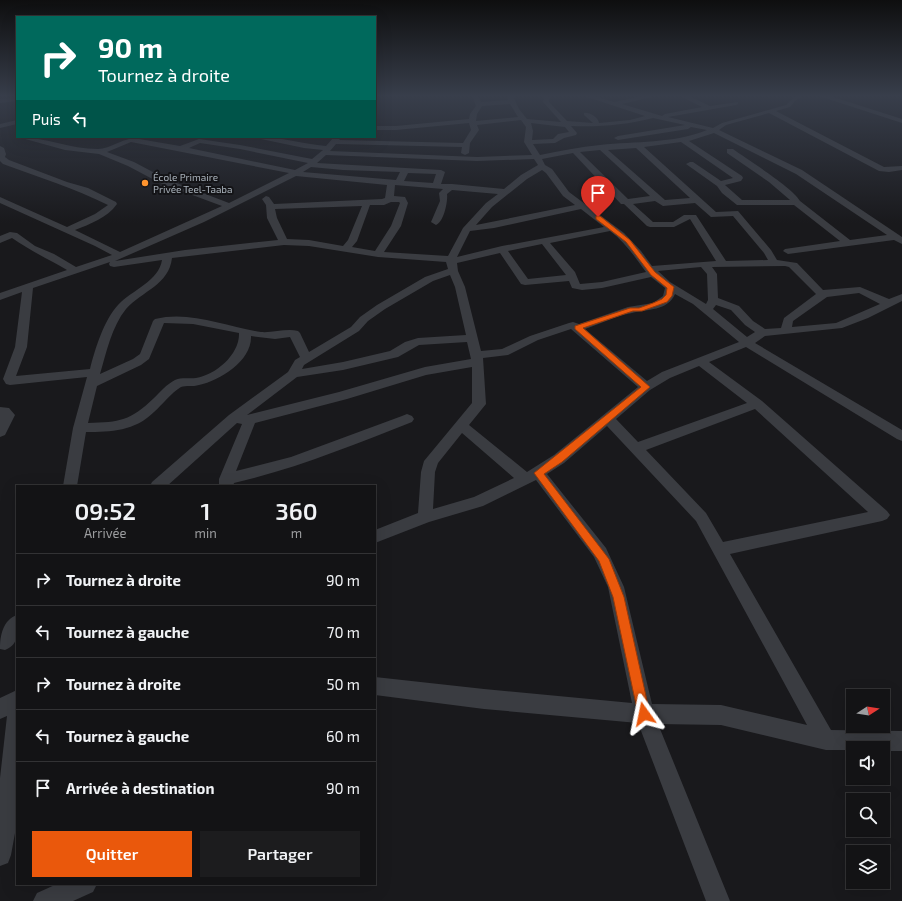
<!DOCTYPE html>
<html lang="fr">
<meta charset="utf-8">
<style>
body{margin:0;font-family:"Exo 2",sans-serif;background:#1c1c1e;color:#f1f3f6;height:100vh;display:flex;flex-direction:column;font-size:15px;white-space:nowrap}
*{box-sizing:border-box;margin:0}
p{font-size:13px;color:#9d9ea0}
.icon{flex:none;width:22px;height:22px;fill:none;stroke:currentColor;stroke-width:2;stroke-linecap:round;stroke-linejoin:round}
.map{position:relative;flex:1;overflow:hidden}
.drawer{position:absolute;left:16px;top:485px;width:360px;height:400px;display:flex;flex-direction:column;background:#131315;border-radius:0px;box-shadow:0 4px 16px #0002,0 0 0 1px #323234}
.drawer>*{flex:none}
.guide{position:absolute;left:16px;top:16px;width:360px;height:122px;border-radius:0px;box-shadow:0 4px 16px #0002,0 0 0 1px #323234;background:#00695c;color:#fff;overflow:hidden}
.needle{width:26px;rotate:78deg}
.tools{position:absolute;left:846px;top:689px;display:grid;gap:8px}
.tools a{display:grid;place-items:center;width:44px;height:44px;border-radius:0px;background:#131315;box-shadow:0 4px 16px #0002,0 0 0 1px #323234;font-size:20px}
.pin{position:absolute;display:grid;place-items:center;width:34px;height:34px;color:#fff;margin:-41px -17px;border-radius:50% 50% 50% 0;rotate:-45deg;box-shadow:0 0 4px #0007}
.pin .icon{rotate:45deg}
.me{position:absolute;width:44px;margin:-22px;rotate:348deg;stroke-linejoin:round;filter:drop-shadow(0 0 3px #0008)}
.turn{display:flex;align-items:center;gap:14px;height:84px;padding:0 16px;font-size:18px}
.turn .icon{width:52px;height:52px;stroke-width:2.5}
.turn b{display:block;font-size:28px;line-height:34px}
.then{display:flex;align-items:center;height:38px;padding:0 16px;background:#0003;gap:8px;font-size:15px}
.eta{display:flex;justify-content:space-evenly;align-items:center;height:68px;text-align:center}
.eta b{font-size:24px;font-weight:600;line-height:28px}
.action{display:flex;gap:8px;margin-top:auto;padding:8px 16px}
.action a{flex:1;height:46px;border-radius:0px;background:#ea580c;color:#fff;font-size:16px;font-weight:600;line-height:46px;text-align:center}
.action a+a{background:#1c1c1e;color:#f1f3f6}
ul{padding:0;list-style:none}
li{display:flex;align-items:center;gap:12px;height:52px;padding:0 16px;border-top:1px solid #323234}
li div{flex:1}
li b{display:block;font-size:15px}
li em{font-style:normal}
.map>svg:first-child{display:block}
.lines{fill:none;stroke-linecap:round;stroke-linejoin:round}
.minor{fill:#3a3c41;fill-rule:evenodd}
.route{fill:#ea580c;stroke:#983908}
.poi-dot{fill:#ff942e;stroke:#141417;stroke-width:1.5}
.labels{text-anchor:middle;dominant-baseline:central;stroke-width:4;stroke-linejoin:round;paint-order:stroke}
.far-poi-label{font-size:10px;fill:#aab3bc;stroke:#141417;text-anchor:start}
</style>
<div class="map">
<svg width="902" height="901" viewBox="0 0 902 901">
<rect width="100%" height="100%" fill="#19191c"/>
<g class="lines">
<g class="minor">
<path d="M472 96H478L481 102 508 100 507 96H513L519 109 527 119 561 122 543 102 544 96H550L549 102 567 121 593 123 584 115V113C589 112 598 117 599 123L630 120 645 116 584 96H595L614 102 642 96H656L622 104 662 116 665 114 702 107 680 96H689L710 106 738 102V104L736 105 668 117 713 128 722 123 786 105 795 96H803L795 101 790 107 776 111 884 167 902 166V170L889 172 879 171 769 113 726 125 719 130 802 170 902 237V244L894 240 788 254 783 251 785 249 840 241 794 205H737L722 193 717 186 686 164 690 162H693L721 181 733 178 681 142 644 147 716 212 738 211 771 250 777 260 797 263 823 290 860 287 889 299 902 294V301L868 318 842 328 765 336 755 343 902 430V441L897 439 746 347 709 362 762 401 887 511 890 515 887 519 882 521 730 554 831 730 902 731V751H883V748H853V750H826L721 725 658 724 730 901H706L638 723 484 709 375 695V677L484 689 632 703 608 587 594 557 536 480 483 506 429 522 375 543V530L418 513 421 472 424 461 472 403V367L426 375 347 399 255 423 236 471 291 457 402 416 407 414 412 416 414 419 412 422C353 445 295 469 234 483L233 486H219V479L242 424 237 423 167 486H150L152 482 229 415 288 372 295 360 300 357 290 337 275 339 251 336C252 361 220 380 199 385 193 387 186 385 181 387 171 393 163 404 154 412 135 431 111 432 86 432L77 486H63L73 428 87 377 10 385 6 384 3 379 15 347 22 292 0 300V293L67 270C48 259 29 250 12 238L0 243V236L10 232 17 233 35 246 54 254 76 267 112 255 95 246 0 203V197L67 227 95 214 108 205C74 188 38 177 3 164L0 161V146L4 148 6 154 5 157 9 160 67 182 88 188 116 202 117 204C107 218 90 224 75 230L120 252 222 206 160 183 128 166 99 154 65 150 18 137C45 137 70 149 98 149 110 149 124 137 142 137L139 139 180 146 199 139 240 145 312 159 323 150 304 148 261 139 257 137C281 137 303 144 326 146L334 137H342L339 140 463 143 471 130 469 123 396 130H375V126H396L469 119 470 114 476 106ZM510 104 518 117 476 121 477 114 482 106ZM653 118 685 125 618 136 614 138 618 140 688 129 691 127 707 130C672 144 636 141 600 145 580 147 560 151 540 155L533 144 555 143 564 138 576 135 577 133 571 126C600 127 626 125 653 118ZM521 120 526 127 524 142 532 155 477 157 330 151 336 144 462 147 461 153 465 155 469 153 470 143 479 130 477 125ZM531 123 565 127 569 132 558 134 553 139 532 140 533 131ZM714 133 796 174 887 235 850 240 800 201C792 187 748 160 733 149H727V153L769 182 790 200H742L725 185 741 181 743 178 742 176 689 141ZM131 142 289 173 229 203 166 179 134 162 107 152ZM200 143 240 149 308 163 295 170 189 148ZM636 148 690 198 665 200 608 150ZM600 150 650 196 628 199 580 152ZM573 153 621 204H624L647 226 650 227H674L690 219 716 261 652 266 641 251 624 233 569 192 552 169 545 165 542 159ZM326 155 477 161 534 159 538 165 521 175 504 189 452 184H441L445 172 441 170 317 163ZM311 167 343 170 400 172 396 180 303 172ZM542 170 546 173 563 196 575 205 476 225 492 207 527 179ZM408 173 436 174 433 183 404 181ZM296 176 387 185 385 198 382 199 274 204 269 197 266 196 262 199 266 205 267 218 278 240 185 250 115 261 204 222ZM395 185 443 189 439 193 440 201 431 222 436 225C444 222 448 201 447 194L452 190 498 194 486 203 463 228 448 256 384 252 401 226 408 203 405 197 394 196ZM655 201 663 206 695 203 711 217 733 216 764 253 768 260 726 261 696 215H684L673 222H653L633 204ZM391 202H399L400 203 391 226 375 251 352 247 357 241 370 205H384ZM362 206 348 240 343 246 309 240 287 239 277 218 275 209ZM581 209 604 227 502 246 457 257 470 231 494 228ZM610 231C625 242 635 257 646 272L602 282 580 284 575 272 550 243ZM542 244 566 275 528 279 508 251ZM284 245 309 246 378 257 446 262 448 269 425 277 377 305 360 317 351 327 309 352 300 333 298 331C287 328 273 333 261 332 227 327 190 310 155 319L153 321 140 354 133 359 100 374C106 353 112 326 126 309 142 291 169 285 172 258ZM500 253 521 284 525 285 569 281 572 288 582 290 602 288 651 277 665 288 663 296 653 303 628 307 579 324 573 322 569 323 530 336 502 349 481 351 465 287 458 271 457 263ZM162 260C159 281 132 290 118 305 104 320 95 349 90 369L16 376 27 347 33 288 110 262 109 264 110 266 114 267ZM785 266 789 267 816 294 784 318 781 328 765 329 753 321 739 306 718 298 717 274 712 267ZM701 267 707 274 708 300 706 304 670 282 658 271ZM450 275 455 287 466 335 418 338 405 342 390 351 343 362 302 369 304 365 359 331 368 321 385 309 433 281ZM859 293 880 304 836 323 792 327 793 321 827 297ZM675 294 693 304 739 342 662 372 647 381 585 329C600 324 616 316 632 313 647 309 668 311 675 294ZM716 305 731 310 745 325 755 332 747 337 713 309ZM164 323 193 324 239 333C240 354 216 375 196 378 189 379 182 377 175 380 167 384 160 392 154 398 130 421 120 422 88 423L97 386 141 365 149 359ZM571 329 638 387 554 455 527 472 469 425 486 404 483 358 508 355 538 340ZM467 342 471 359 425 367 339 392 247 415 297 377 343 370 398 357 419 345ZM699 366 747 403 638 442 616 419 650 390 670 378ZM755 409 868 512 723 542 706 513 646 450ZM607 426 696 521 807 725 721 705 652 704 624 587 606 548 547 474 564 463ZM462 433 514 478 474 497 433 509 435 472 438 463Z"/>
<path d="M819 96H830L902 119V123Z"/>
<path d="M17 97V101L0 103V99Z"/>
<path d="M17 120V124L0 128V124Z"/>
<path d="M0 407 9 408 15 415 5 435 0 437Z"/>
<path d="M17 615C17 629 21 644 5 650L0 649C0 635 3 620 17 615Z"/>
<path d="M17 690V822L11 855 8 863 0 866V778L7 716 0 719V698Z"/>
<path d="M57 884H97L93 892 73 901H33L37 893Z"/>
</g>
</g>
<linearGradient id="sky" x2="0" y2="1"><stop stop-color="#0e0e0f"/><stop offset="0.43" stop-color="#383e4b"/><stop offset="1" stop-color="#383e4b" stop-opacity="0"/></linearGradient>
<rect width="902" height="223" fill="url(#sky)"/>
<path class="route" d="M596 216H600L630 240 655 272 674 287 672 296 667 302 642 311H633L583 328 650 387 562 462 544 474 609 559 624 597 650 714 648 719 644 721 639 719 638 714 613 597 599 561 534 473 641 387 575 329V326L630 308H639L653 303 662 299 666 295 667 288 651 275 626 242 596 219Z"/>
<circle class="poi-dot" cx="145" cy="183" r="4"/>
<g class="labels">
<g class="far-poi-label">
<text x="153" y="177">École Primaire<tspan x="153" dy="12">Privée Teel-Taaba</tspan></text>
</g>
</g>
</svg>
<div class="tools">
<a><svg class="needle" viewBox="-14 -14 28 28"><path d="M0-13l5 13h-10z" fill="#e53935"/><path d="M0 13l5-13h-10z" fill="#9d9ea0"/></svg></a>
<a><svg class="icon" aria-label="sound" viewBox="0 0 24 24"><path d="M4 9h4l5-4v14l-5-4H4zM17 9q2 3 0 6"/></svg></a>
<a><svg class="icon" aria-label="search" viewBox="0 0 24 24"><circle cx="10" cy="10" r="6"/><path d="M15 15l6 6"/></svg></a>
<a><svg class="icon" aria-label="layers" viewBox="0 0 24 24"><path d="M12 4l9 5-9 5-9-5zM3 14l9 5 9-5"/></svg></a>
</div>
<div class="pin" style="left:598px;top:217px;background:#d93025"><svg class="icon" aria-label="arrive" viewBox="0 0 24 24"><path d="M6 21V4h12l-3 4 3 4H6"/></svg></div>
<svg class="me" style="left:644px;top:714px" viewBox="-20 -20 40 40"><path d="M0-17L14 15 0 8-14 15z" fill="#ea580c" stroke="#fff" stroke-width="4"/></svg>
<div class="guide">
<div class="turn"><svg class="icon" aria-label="right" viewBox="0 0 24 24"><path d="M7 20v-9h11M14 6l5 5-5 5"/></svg><div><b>90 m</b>Tournez à droite</div></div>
<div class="then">Puis<svg class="icon" aria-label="left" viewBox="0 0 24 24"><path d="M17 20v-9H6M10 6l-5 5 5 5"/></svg></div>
</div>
<section class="drawer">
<div class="eta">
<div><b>09:52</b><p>Arrivée</p></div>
<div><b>1</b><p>min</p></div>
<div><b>360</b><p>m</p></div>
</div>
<ul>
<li><svg class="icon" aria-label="right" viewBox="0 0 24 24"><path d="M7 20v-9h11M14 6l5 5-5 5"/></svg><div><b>Tournez à droite</b></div><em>90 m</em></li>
<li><svg class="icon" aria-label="left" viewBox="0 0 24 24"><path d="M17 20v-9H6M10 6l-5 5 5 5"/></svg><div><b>Tournez à gauche</b></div><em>70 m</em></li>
<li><svg class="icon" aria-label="right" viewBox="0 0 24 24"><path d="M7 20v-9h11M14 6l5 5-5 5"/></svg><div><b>Tournez à droite</b></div><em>50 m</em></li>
<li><svg class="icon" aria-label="left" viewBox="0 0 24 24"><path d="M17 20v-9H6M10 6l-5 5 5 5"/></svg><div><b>Tournez à gauche</b></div><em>60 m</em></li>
<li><svg class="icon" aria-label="arrive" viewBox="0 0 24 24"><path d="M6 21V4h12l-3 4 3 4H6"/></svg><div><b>Arrivée à destination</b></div><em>90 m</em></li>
</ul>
<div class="action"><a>Quitter</a><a>Partager</a></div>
</section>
</div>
